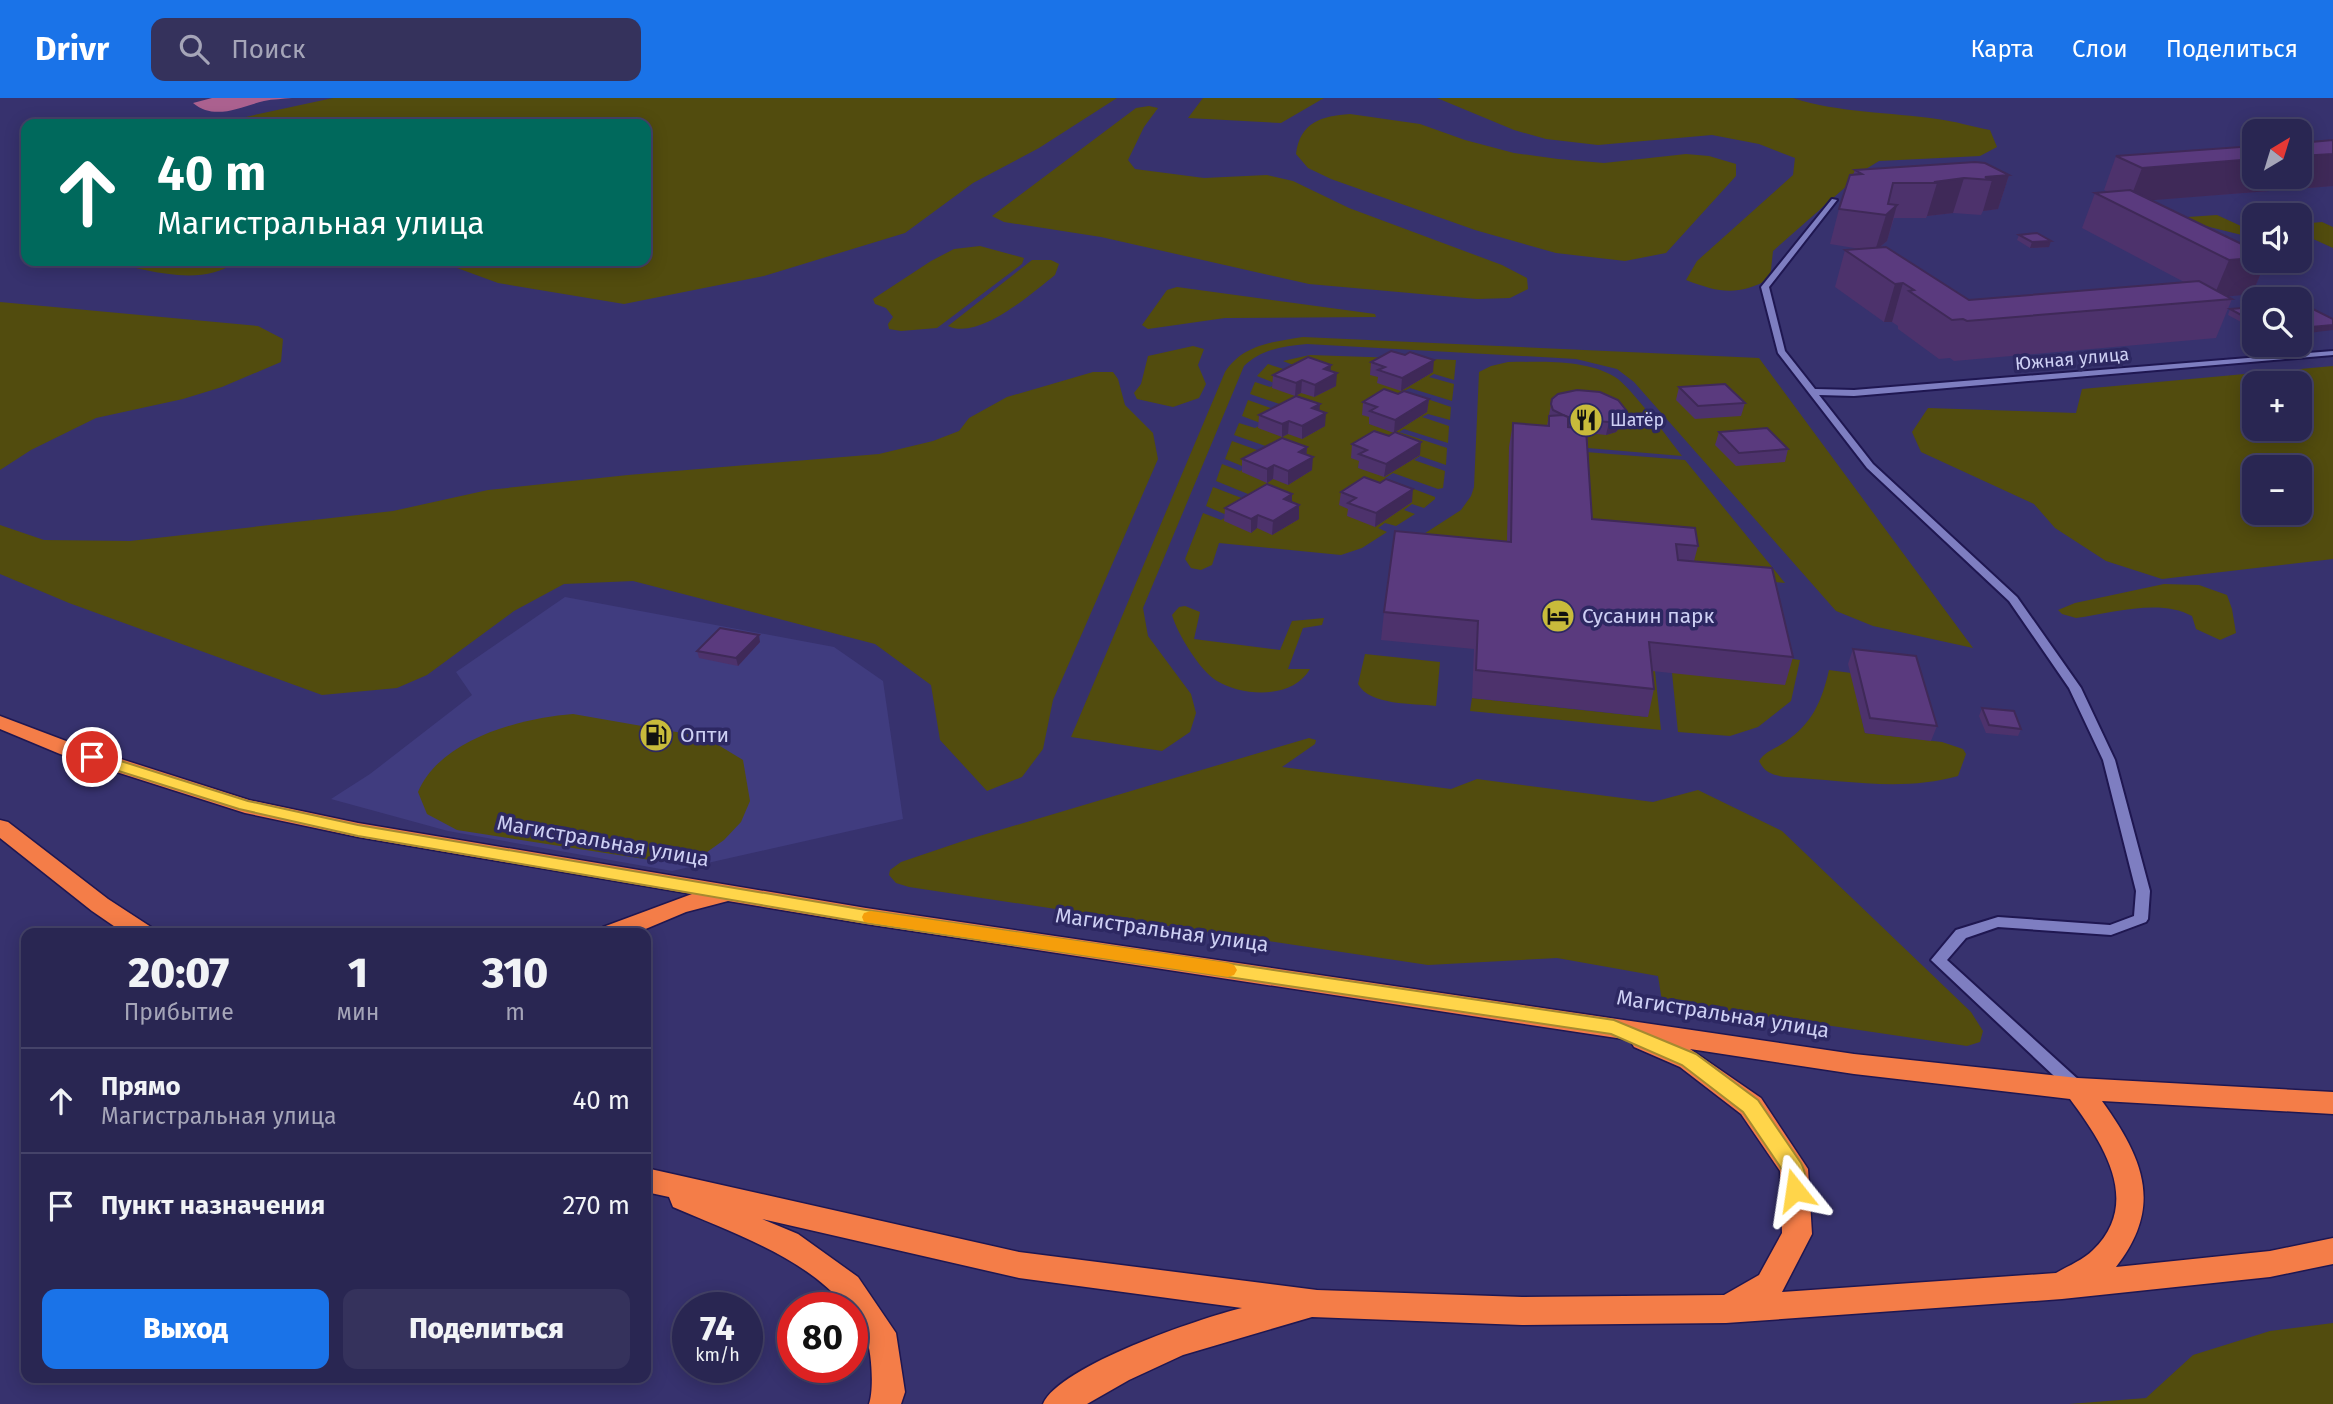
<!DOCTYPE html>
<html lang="ru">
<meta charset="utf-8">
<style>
body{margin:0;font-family:"Fira Sans",sans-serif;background:#35325c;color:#f1f3f6;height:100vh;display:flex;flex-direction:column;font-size:26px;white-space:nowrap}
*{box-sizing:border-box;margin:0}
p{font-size:23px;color:#a5a5b8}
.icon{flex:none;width:38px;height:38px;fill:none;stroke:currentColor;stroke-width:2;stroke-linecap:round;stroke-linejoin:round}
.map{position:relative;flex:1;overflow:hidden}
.side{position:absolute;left:21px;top:830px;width:630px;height:455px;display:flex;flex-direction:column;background:#292652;border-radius:14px;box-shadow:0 4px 18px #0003,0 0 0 2px #454369}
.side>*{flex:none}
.banner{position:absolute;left:21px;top:21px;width:630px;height:147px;border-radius:14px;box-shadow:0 4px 18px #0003,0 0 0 2px #454369;background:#00695c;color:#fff;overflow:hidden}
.needle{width:46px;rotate:38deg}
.buttons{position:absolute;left:2242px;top:21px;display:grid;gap:14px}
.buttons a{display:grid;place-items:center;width:70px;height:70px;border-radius:14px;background:#292652;box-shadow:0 4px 18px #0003,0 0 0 2px #454369;font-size:35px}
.speed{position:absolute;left:672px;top:1194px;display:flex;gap:14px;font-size:35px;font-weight:700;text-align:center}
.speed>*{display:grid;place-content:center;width:91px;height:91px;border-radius:50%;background:#292652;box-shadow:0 4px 18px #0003,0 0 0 2px #454369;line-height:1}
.speed small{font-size:18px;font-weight:400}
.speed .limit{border:10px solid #d22;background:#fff;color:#111}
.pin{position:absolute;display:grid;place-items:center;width:60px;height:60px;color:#fff;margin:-30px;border:4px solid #fff;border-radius:50%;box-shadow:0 2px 7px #0007}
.me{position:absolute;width:77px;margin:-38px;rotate:345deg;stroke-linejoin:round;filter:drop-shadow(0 0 5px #0008)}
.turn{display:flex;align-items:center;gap:24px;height:147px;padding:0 21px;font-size:32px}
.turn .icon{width:91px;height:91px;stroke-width:2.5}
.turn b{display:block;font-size:49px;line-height:60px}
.eta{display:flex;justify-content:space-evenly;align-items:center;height:119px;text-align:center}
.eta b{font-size:42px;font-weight:800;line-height:49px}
.primary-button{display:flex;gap:14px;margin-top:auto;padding:14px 21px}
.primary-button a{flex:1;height:80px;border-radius:14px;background:#1a73e8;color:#fff;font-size:28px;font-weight:800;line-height:80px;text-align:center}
.primary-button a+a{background:#35325c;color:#f1f3f6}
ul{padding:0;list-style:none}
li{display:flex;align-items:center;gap:21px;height:105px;padding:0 21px;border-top:2px solid #454369}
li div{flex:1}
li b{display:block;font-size:26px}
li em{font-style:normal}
header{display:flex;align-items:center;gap:42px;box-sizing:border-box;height:98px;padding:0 35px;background:#1a73e8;color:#fff}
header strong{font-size:33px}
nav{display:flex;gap:38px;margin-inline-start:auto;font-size:24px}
.search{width:490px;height:63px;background:#35325c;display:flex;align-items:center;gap:18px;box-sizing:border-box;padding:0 24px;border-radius:14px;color:#a5a5b8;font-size:26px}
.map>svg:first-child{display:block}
.built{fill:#403c7f}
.green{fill:#524c0e;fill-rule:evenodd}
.water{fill:#ab618f}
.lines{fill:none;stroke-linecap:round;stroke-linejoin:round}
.minor-casing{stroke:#1f1751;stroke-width:4}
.highway-casing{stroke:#1f1751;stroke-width:3}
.minor{fill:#7e7ec1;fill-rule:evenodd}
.highway{fill:#f47d48;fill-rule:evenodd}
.wall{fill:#4d326c}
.shaded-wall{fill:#3f2958}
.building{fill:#5a3a7e;stroke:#3f2958;stroke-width:2}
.route{fill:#ffd54a;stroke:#a68a30;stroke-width:2}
.slow{fill:#f59e0b}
.labels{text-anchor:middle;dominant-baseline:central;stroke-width:7;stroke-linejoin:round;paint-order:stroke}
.far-street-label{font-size:18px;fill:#ced0f4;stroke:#2d2862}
.far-poi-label{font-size:18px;fill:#ced0f4;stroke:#2d2862;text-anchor:start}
.poi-label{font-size:21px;fill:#ced0f4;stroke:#2d2862;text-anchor:start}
.street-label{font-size:21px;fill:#ced0f4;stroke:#2d2862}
</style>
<header>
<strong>Drivr</strong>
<div class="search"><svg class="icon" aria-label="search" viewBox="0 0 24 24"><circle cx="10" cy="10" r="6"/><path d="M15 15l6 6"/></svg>Поиск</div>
<nav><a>Карта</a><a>Слои</a><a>Поделиться</a></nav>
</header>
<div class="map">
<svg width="2333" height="1306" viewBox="0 0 2333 1306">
<rect width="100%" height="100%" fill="#37326e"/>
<path class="built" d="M565 499 834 549 883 583 903 721 672 773 448 733 331 701 370 676 472 597 456 574Z"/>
<g class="green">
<path d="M333 0H1117L1039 50 973 85 905 135 764 178 624 206 498 185 438 163H646V26H213Z"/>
<path d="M1203 0H1324L1281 25 1188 20Z"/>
<path d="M1437 0H1793C1839 15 1890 14 1937 21 1955 23 1973 29 1990 32L1997 49 1980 58 1879 63 1866 71 1773 153 1770 181C1737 198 1720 195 1686 182L1697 163 1793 77 1795 60 1759 46 1712 37 1598 47 1546 41 1514 32Z"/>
<path d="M1149 8 1158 10 1144 29 1128 62 1135 71 1204 80 1267 77 1293 83 1349 110 1502 167 1527 180 1528 191 1510 200 1477 201 1309 186 1101 139 1004 124 992 118 1136 10Z"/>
<path d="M1350 16 1420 26 1465 42 1514 55 1558 61 1604 65 1686 56 1709 58 1736 66V78L1666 155 1625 163 1556 155 1475 132 1331 81 1308 70 1296 56C1300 24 1322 18 1350 16Z"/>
<path d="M2217 117 2254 134V140L2173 120Z"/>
<path d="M2322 124 2333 129V150L2300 135V126Z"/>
<path d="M980 148 1024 160 1022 166 937 230 901 233 889 231 888 226 893 219 886 210 875 206 873 201 931 163 954 151Z"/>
<path d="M1032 162H1051L1059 166 1055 177C1032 195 979 243 948 228Z"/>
<path d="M103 163H238C199 191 147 171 103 163Z"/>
<path d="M1177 189 1375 216 1376 219 1225 220 1148 231 1142 227 1167 192Z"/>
<path d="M0 204 258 228 283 241 281 264 222 289 183 301 96 320 31 352 0 372Z"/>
<path d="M1303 239 1759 260 1973 550 1873 528 1836 513 1634 284 1617 271 1576 261 1307 246C1283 248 1262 251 1244 268L1143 510 1148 538 1191 596 1196 615 1190 634 1162 653 1071 639 1225 274C1243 246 1273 244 1303 239Z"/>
<path d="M1193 248 1204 251 1198 267 1206 286 1199 300 1173 309 1137 301 1134 295 1141 286 1148 258Z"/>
<path d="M1310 257 1456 262 1454 282 1434 276 1429 279 1454 286 1452 303 1410 290 1404 293 1451 309 1450 322 1428 316 1422 319 1449 328 1448 345 1404 331 1399 334 1447 350 1446 367 1420 358 1414 362 1445 373 1443 390 1438 391 1393 375 1385 380 1435 399V401L1424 410 1412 406 1404 412 1415 416 1396 428 1385 425 1378 430 1387 434 1362 450 1341 457 1219 445 1212 467 1201 472 1191 470 1185 461 1203 415 1221 422 1229 418 1206 408 1213 389 1252 404 1258 400 1216 383 1222 366 1240 373 1247 370 1225 361 1232 343 1271 357 1277 352 1234 337 1239 325 1255 330 1263 326 1242 318 1248 302 1285 315 1291 310 1250 296 1255 284 1270 289 1277 286 1257 278 1268 266 1296 275 1303 271 1283 263Z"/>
<path d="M1508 264C1542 264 1585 261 1615 279 1631 289 1668 340 1682 358L1564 348 1510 350 1507 463 1399 452 1461 412 1471 398 1474 389 1479 274 1491 268Z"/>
<path d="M2333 268V461L2162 481 2106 463 2055 430 2034 406 1921 354 1912 334 1928 310 2076 315 2082 291ZM2254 285H2300V331H2254ZM2254 369H2300V415H2254Z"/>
<path d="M1093 274H1113L1118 281 1125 307 1153 335 1158 361 1053 602 1043 651 1022 679 987 693 940 642 931 587 875 546 633 483 564 486 514 513 427 577 397 590 322 597 69 505 0 476V427L44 442 130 443 393 413 488 392 628 377 879 356 933 343 959 333 969 320 1007 299Z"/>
<path d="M1586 354 1685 362 1785 485 1695 476 1587 447Z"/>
<path d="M2164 486 2199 487 2227 497 2232 511 2236 535 2220 542 2196 531 2192 518C2160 500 2112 515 2076 520L2062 516 2058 512 2075 505Z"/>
<path d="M1185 508 1200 514 1194 541 1280 552 1292 523 1324 520 1322 527 1303 530 1288 571H1310C1293 601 1244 599 1217 583 1200 573 1177 535 1172 517L1179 509Z"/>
<path d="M1365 556 1440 564 1436 608C1413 605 1370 608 1358 586Z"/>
<path d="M1779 559 1800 562 1791 603 1758 629 1730 638 1678 634 1672 575Z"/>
<path d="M1643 572 1655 573 1661 632 1470 613 1472 600 1647 619Z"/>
<path d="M1829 572 1851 575 1865 635 1942 644 1963 651 1966 656 1958 678C1903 694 1842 682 1785 679 1773 677 1765 675 1759 663 1765 653 1775 651 1785 644 1812 626 1822 603 1829 572Z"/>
<path d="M573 616 705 639 743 662 750 703 741 724 724 742 700 759 657 763 457 732 427 716 418 694C440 641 521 620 573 616Z"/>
<path d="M1309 640 1316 642 1315 646 1282 669 1451 691 1477 681 1653 704 1698 692 1782 733 1971 914 1983 933 1980 944 1967 948 1662 903 1658 878 1557 860 1428 867 909 789 896 785 889 777 890 772 901 764 966 742Z"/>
<path d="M2333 1225V1306H2069L2146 1300 2193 1257 2270 1233Z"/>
</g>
<path class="water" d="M212 0H292C283 1 273 1 264 3 239 9 215 23 193 5Z"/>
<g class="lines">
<defs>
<path id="minor" d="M1832 101 1837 102 1769 189 1785 253 1815 291 1854 292 2333 253V257L1854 298 1819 297 1873 366 2017 499 2081 590 2115 662 2150 793 2148 821 2146 824 2111 837 1998 829 1966 840 1947 862 2081 984 2083 988 2081 992 2075 994 2069 992 1931 862 1956 832 1998 819 2110 827 2134 818 2136 793 2103 662 2069 590 2009 503 1867 370 1778 255 1761 189Z"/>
<g id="highway">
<path d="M0 618 74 646 249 702 358 725 866 810 1854 956 2078 980 2333 994V1016L2102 1003C2143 1060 2164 1108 2116 1169L2270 1153 2333 1140V1166L2270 1179 2062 1201 1726 1225 1522 1227 1312 1219 1183 1257 1129 1282 1087 1306H1043C1059 1268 1200 1220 1242 1210L1019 1180 762 1121 798 1136 858 1179 896 1235 905 1294 901 1306H869C874 1292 872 1254 866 1239 861 1227 852 1224 852 1209H845C810 1161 726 1132 673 1109L669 1099 646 1094V1070L1019 1154 1317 1192 1522 1199 1724 1197 1759 1177 1782 1135 1780 1073 1741 1016 1680 969 1634 949 1630 942 866 826 728 803 686 814 636 835H600L603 829 692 796 358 739 245 715 60 656 0 631ZM1690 951 1854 976 2070 1001C2102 1044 2143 1104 2093 1152 2083 1162 2068 1168 2056 1175L1782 1194 1812 1136 1808 1071 1761 1000Z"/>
<path d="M0 722 8 724 108 801 151 829 154 835H124L92 813 0 740Z"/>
</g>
</defs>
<use href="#minor" class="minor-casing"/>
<use href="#highway" class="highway-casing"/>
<use href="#minor" class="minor"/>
<use href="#highway" class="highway"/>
</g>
<g class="wall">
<path d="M2116 58 2333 88 2151 102 2254 163H2266L2252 196 2228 198 2232 201 2216 240 1954 263 1950 260 1939 261 1898 231V228L1892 224H1884L1835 189 1845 152 1860 151 1830 146 1839 111 1855 72 2009 77 1998 111 1983 113 1981 117 1953 115 1927 118 1926 120H1894L1887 143 1880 149 1969 202 2184 184 2082 130 2095 95 2109 94 2104 92Z"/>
<path d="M2019 137 2049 149 2030 150 2017 142Z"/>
<path d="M2254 209V231L2228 217 2230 211Z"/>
<path d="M1371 264 1433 274 1401 293 1377 285 1378 279 1370 277Z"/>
<path d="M1331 273 1336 288 1314 299 1301 295 1295 298 1272 290 1273 277Z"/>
<path d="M1679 289 1745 305 1741 318 1695 321 1676 302Z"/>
<path d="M1398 296 1429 301 1427 314 1394 335 1369 326V319L1362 317 1363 304Z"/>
<path d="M1551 306 1623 325 1616 334 1606 337 1587 335 1592 421 1698 448 1694 463 1793 559 1785 587 1652 573 1654 591 1648 619 1472 600 1474 551 1381 542 1384 514 1507 444 1509 349 1513 325 1547 328Z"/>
<path d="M1319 313 1325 328 1302 341 1288 336 1282 339 1258 330 1259 317Z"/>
<path d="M1719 334 1788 351 1785 364 1736 368 1715 347Z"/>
<path d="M1352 346 1420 357 1384 379 1358 370 1359 363 1351 360Z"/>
<path d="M1307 349 1306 356 1312 372 1288 387 1273 381 1267 385 1242 374V361Z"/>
<path d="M1341 394 1412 404 1375 429 1347 418 1348 411 1339 407Z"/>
<path d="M1292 396V404L1299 421 1272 437 1257 430 1251 435 1224 423 1225 410Z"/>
<path d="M760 544 738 568 699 560 697 553Z"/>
<path d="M1853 551 1937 628 1931 643 1865 635 1848 566Z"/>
<path d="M1982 610 2021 631 2018 638 1986 635 1979 618Z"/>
</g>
<g class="shaded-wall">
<path d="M2333 56V88L2129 104 2142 70 2254 61V79H2300V58Z"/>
<path d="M2009 77 1998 111 1983 113 1992 82 1985 79Z"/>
<path d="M1964 80 1953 115 1927 118 1937 85 1934 84Z"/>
<path d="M1897 107 1887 143 1875 153 1886 117Z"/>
<path d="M2051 143 2049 149 2030 150 2032 144Z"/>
<path d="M2254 160V163H2266L2252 196 2213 200 2229 162Z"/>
<path d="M1903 185 1892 224H1884L1895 186Z"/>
<path d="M2333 227V232L2300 236V230Z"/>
<path d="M1434 262 1433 274 1401 293 1402 280Z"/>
<path d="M1331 267 1330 279 1337 275 1336 288 1314 299 1315 287 1324 271Z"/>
<path d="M1302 282 1301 295 1295 298 1296 285Z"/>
<path d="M1429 301 1427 314 1394 335 1395 322Z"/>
<path d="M1320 306 1319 319 1326 315 1325 328 1302 341V328L1312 310Z"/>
<path d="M1626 312 1623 325 1616 334 1606 337 1609 324Z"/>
<path d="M1289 323 1288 336 1282 339V326Z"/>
<path d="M1421 344 1420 357 1384 379 1386 366Z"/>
<path d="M1307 349 1306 362 1299 354Z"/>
<path d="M1313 359 1312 372 1288 387V373Z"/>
<path d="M1274 367 1273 381 1267 385V371Z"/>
<path d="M1413 391 1412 404 1375 429 1376 415Z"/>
<path d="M1292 396V410L1284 401Z"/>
<path d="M1299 407V421L1272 437 1273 423Z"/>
<path d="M1258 417 1257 430 1251 435V421Z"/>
<path d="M759 537 760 544 738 568 736 560Z"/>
</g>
<g class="building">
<path d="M2333 42V56L2300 58V45Z"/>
<path d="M2254 48V61L2142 70 2116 58Z"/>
<path d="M1975 64 1985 65 2009 77 1985 79 1992 82 1964 80 1934 84 1937 85H1893L1888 106 1897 107 1886 117 1839 111 1850 77 1862 76 1855 72Z"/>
<path d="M2130 92 2254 152V160L2229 162 2095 95Z"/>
<path d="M2037 135 2051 143 2032 144 2019 137Z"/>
<path d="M1886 149 1969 202 2199 183 2232 201 1967 223 1963 221 1952 222 1909 193 1914 192 1903 185 1895 186 1845 152Z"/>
<path d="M2300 205H2301L2333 221V227L2300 230Z"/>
<path d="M2254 209V224L2230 211Z"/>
<path d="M1391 253 1405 257 1410 254 1434 262 1402 280 1378 272 1385 269 1371 264Z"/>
<path d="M1308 259 1331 267 1324 271 1337 275 1315 287 1302 282 1296 285 1273 277Z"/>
<path d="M1725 286 1745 305 1698 308 1679 289Z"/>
<path d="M1384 291 1398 296 1404 293 1429 301 1395 322 1370 313 1377 309 1363 304Z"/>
<path d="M1577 292 1600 294 1618 302 1626 312 1618 321 1609 324 1571 321 1553 312 1551 306 1552 301 1558 296Z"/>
<path d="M1296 298 1320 306 1312 310 1326 315 1302 328 1289 323 1282 326 1259 317Z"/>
<path d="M1563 317 1568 319V329L1586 331 1592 421 1695 430 1698 448 1676 446 1678 462 1772 470 1793 559 1649 544 1654 591 1476 572 1478 523 1384 514 1395 433 1511 444 1513 325 1549 328V318Z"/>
<path d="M1767 330 1788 351 1739 355 1719 334Z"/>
<path d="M1374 333 1389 338 1395 334 1421 344 1386 366 1359 356 1367 352 1352 346Z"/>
<path d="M1282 340 1307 349 1299 354 1313 359 1288 373 1274 367 1267 371 1242 361Z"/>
<path d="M1364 379 1380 385 1386 381 1413 391 1376 415 1348 405 1356 400 1341 394Z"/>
<path d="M1267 386 1292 396 1284 401 1299 407 1273 423 1258 417 1251 421 1225 410Z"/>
<path d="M720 530 759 537 736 560 697 553Z"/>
<path d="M1853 551 1916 558 1937 628 1870 620Z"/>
<path d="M1982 610 2014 613 2021 631 1989 627Z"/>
</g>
<path class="route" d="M92 654 248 703 358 727 866 812 1614 922 1696 956 1758 1002 1801 1065C1806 1074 1808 1089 1803 1099L1795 1101 1787 1099 1784 1092 1783 1073 1743 1014 1682 967 1611 936 866 825 358 738 239 711 87 663 84 659 87 656Z"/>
<path class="slow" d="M871 813 1228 865 1234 867 1237 872 1234 877 1228 879 864 824 862 819 864 815Z"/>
<defs>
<symbol id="restaurant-disc" viewBox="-11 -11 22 22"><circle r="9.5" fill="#c8bb3b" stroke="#2d2862"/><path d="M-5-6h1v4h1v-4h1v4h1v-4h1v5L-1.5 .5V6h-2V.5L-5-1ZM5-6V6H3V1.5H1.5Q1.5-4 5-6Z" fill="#111"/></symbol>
<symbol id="hotel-disc" viewBox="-11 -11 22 22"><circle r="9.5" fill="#c8bb3b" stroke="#2d2862"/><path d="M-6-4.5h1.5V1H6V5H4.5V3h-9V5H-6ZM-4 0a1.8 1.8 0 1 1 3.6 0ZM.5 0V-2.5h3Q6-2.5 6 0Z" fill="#111"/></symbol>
<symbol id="fuel-disc" viewBox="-11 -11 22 22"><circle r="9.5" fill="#c8bb3b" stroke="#2d2862"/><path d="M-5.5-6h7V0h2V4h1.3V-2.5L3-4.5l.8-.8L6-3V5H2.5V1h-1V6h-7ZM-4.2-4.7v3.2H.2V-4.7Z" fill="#111"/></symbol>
</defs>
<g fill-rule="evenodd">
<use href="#restaurant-disc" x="1567" y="303" width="38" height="38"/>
<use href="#hotel-disc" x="1539" y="499" width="38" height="38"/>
<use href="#fuel-disc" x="637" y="618" width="38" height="38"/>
</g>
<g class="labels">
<g class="far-street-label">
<text transform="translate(2072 261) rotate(-5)">Южная улица</text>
</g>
<g class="far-poi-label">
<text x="1610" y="322">Шатёр</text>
</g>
<g class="poi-label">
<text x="1582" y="518">Сусанин парк</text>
<text x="680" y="637">Опти</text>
</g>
<g class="street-label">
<text transform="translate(603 743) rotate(10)">Магистральная улица</text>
<text transform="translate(1162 832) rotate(8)">Магистральная улица</text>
<text transform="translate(1723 916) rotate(9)">Магистральная улица</text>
</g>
</g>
</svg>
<div class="buttons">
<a><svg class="needle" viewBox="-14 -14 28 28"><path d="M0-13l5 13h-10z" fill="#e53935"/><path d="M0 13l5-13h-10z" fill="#a5a5b8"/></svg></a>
<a><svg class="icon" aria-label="sound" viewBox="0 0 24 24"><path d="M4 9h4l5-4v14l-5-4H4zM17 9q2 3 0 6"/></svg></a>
<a><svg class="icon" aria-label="search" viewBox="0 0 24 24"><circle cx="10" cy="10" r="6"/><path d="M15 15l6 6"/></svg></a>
<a>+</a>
<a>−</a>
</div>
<div class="speed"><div>74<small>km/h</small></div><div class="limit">80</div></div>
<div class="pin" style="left:92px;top:659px;background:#d93025"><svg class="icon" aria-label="arrive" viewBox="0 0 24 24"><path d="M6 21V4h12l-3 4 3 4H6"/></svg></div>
<svg class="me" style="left:1795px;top:1092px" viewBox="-20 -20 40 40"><path d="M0-17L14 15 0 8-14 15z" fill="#ffd54a" stroke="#fff" stroke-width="4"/></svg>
<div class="banner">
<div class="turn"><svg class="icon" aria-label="ahead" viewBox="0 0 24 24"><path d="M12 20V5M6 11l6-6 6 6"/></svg><div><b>40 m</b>Магистральная улица</div></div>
</div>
<section class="side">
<div class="eta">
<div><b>20:07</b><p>Прибытие</p></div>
<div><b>1</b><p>мин</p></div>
<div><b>310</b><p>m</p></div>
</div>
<ul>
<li><svg class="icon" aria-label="ahead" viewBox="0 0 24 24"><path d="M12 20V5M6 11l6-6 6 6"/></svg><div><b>Прямо</b><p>Магистральная улица</p></div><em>40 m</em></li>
<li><svg class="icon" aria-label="arrive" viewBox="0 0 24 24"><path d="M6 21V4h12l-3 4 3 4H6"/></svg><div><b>Пункт назначения</b></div><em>270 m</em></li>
</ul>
<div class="primary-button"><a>Выход</a><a>Поделиться</a></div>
</section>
</div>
